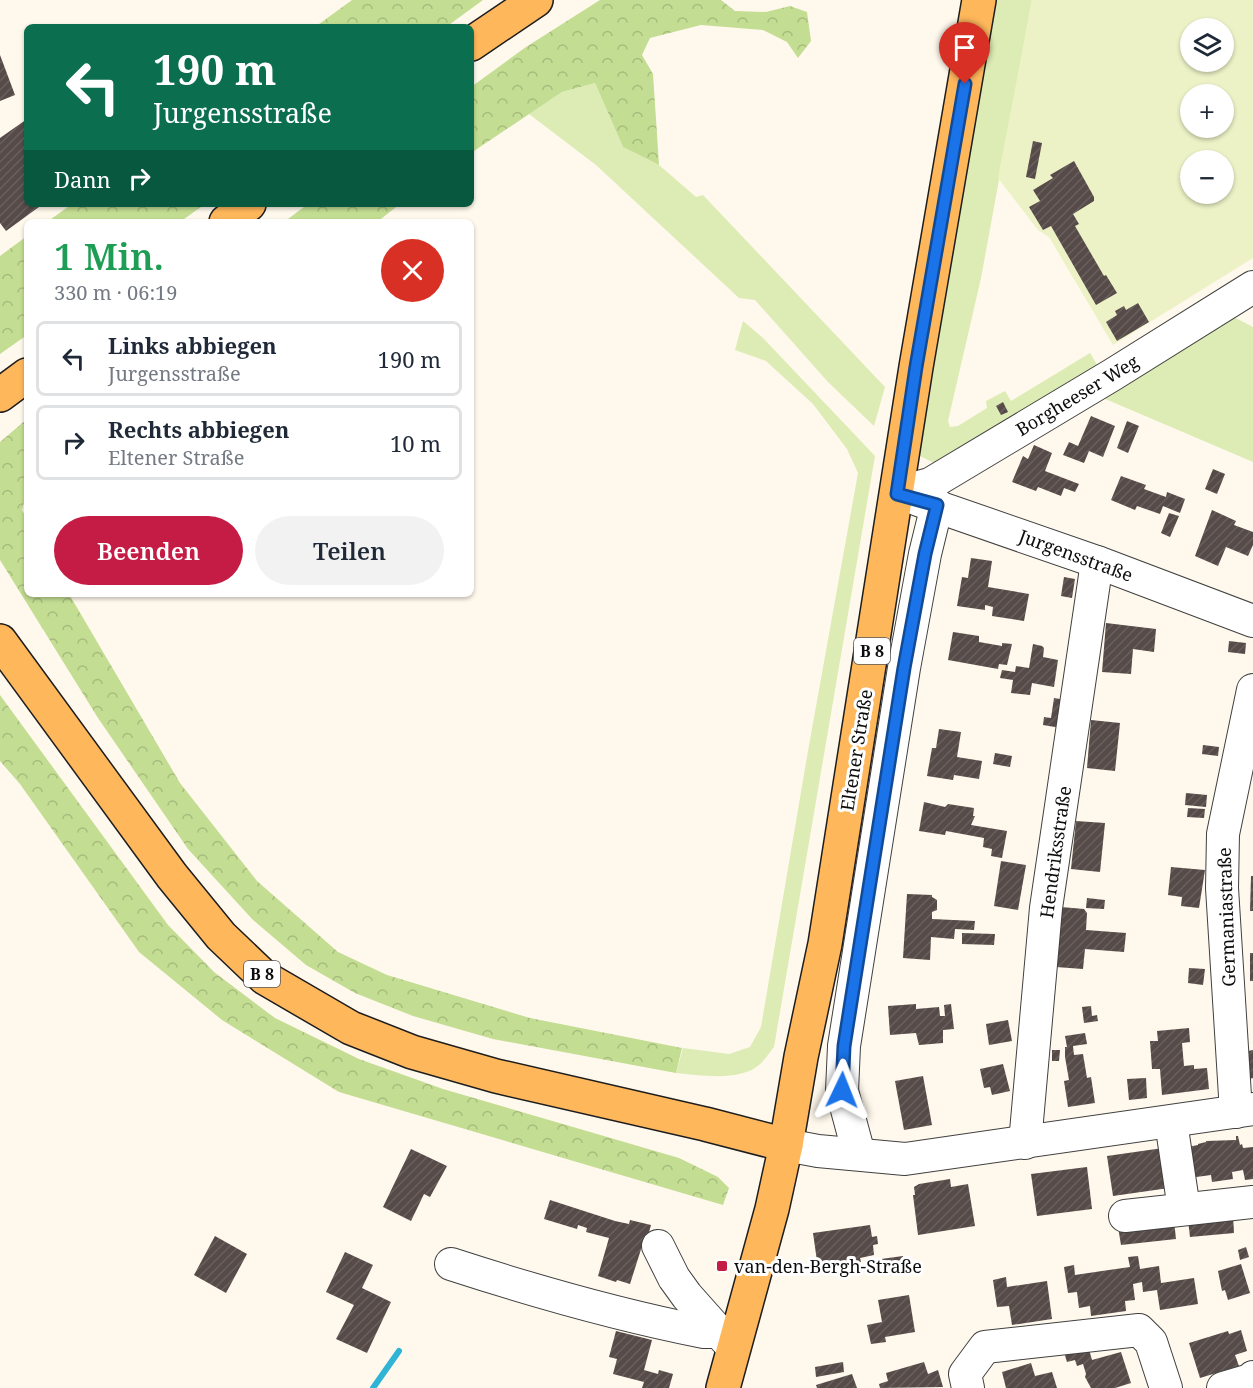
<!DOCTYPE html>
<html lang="de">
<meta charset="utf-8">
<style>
body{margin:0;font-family:"Noto Serif",serif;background:#f2f2f3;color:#1f2937;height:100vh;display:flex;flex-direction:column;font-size:22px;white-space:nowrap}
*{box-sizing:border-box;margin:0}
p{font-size:20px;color:#747a83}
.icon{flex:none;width:33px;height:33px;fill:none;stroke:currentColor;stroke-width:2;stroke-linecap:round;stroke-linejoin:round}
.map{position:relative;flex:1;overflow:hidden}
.details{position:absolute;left:24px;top:219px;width:450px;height:378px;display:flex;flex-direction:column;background:#fff;border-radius:9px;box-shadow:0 2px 4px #0004}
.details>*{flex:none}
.top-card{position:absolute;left:24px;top:24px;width:450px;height:183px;border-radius:9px;box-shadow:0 2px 4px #0004;background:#0b6e4f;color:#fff;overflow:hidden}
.fabs{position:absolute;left:1180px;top:18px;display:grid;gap:12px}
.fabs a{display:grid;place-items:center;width:54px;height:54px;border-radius:50%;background:#fff;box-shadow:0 2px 4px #0004;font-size:30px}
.pin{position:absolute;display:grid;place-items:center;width:51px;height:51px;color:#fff;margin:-62px -26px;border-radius:50% 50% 50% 0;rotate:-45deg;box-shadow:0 0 6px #0007}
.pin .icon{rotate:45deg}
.me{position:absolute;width:66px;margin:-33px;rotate:2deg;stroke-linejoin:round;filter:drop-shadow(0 0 4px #0008)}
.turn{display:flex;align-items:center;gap:21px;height:126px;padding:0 30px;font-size:27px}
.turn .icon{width:78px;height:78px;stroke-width:2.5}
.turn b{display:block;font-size:42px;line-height:51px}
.then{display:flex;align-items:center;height:57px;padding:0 30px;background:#0003;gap:12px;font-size:22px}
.round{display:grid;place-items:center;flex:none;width:63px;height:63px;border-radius:32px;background:#f2f2f3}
.headline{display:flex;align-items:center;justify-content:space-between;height:102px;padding:0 30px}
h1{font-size:36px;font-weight:600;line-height:45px;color:#1e9e55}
.primary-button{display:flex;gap:12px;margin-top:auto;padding:12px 30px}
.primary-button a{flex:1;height:69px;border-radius:36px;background:#c51c46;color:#fff;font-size:24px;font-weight:600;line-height:69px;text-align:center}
.primary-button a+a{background:#f2f2f3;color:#1f2937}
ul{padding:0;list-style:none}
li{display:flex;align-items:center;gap:18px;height:75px;margin:0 12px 9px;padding:0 18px;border:3px solid #e0e1e3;border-radius:9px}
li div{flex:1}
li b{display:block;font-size:22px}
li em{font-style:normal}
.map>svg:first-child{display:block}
.grass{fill:#dcecb4}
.forest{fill:url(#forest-crowns)}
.pitch{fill:#ecf2c6;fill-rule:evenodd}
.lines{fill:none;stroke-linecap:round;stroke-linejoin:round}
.stream{stroke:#30b4d5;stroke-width:6}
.building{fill:url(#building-hatch)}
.minor-casing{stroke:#404040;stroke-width:34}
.major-casing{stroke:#1e1e1e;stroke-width:36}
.minor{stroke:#fff;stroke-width:32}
.major{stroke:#ffb75c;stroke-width:33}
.route-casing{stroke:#114b97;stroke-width:15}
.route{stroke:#1a73e8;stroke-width:10}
.poi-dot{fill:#c51c46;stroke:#fff;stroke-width:2}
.labels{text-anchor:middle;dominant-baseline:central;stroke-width:6;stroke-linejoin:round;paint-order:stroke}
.shield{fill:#fff;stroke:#565656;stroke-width:1.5}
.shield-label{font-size:16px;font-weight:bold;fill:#0d0d0d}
.street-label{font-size:18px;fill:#0d0d0d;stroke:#fff}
.poi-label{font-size:18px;fill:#0d0d0d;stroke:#fff;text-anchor:start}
</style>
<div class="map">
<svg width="1253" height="1388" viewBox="0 0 1253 1388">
<defs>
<pattern id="forest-crowns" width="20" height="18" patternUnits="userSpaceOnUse" patternTransform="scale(1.5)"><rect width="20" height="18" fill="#c3dd92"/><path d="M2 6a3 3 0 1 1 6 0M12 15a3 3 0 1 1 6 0" fill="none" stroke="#a6bc7d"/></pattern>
<pattern id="building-hatch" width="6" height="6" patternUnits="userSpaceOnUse" patternTransform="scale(1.5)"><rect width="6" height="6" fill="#564b48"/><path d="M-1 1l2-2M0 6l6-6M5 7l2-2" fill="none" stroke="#69605e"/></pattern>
</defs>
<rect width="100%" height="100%" fill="#fff8ec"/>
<g class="grass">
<path d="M991 0H1032L981 278 948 421 950 427 958 426 987 408 986 401 1005 391 1011 401 1090 353 1099 368 943 463H934L920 456 916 447Z"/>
<path d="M595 83 623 147 659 165 696 197 703 195 885 387 874 426 828 382 755 300 739 298 596 165 529 114 562 92Z"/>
<path d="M1226 313 1253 327V462L1096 395Z"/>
<path d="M743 321 763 338 875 456 774 1047C769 1053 765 1060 759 1065 739 1082 700 1075 676 1073L683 1048 729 1054 750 1047 761 1027 808 751 858 473 847 449 813 404 766 361 735 350Z"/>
</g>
<g class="forest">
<path d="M352 0H483L446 27H315Z"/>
<path d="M600 0H721L735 11 766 12 790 6 807 12 811 41 798 58 787 42 763 30 701 25 650 38 642 55 653 74 659 165 623 147 595 83 562 92 471 153V87L526 47Z"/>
<path d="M72 204H205L180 222H47Z"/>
<path d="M308 204H400L377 222H284Z"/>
<path d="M27 236V335L0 354V256Z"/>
<path d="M27 419V491L22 510 27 519V594H69L180 783 257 881 338 952 387 975 530 1018 682 1048 676 1073 493 1039 413 1016 355 993 306 965 253 920 188 849 98 718 0 560V442Z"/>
<path d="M0 695 168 925 214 972 275 1018 359 1059 443 1089 679 1158 718 1177 729 1188 723 1205 339 1092 222 1020 139 952 20 784 0 761Z"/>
</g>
<path class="pitch" d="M1032 0H1253V258L1113 345 1049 237 1038 230 998 178ZM1191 28H1224V62H1191ZM1191 94H1224V128H1191ZM1191 160H1224V194H1191Z"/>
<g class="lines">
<path class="stream" d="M373 1388 399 1351"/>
</g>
<g class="building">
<path d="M0 55 15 95 0 101Z"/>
<path d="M27 119V204H43L6 231 0 223V138Z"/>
<path d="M1033 141 1042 143 1035 179 1026 177Z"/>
<path d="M1074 161 1094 197V201L1073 214 1079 224 1075 226 1104 276 1106 275 1117 293 1096 305 1051 226 1043 230 1029 207 1040 201 1033 190 1053 178 1050 175Z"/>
<path d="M1138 303 1149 322 1117 341 1106 322 1117 315 1115 311 1124 306 1126 310Z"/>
<path d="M1003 402 1008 412 1001 415 996 406Z"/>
<path d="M1091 416 1115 426 1103 457 1089 451 1084 463 1063 455 1069 442 1078 446Z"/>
<path d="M1127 421 1139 426 1128 453 1117 448Z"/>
<path d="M1034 445 1052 453 1045 471 1079 484 1075 492 1064 488 1061 496 1038 487 1036 491 1012 482 1023 456 1028 459Z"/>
<path d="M1213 469 1225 474 1217 494 1205 489Z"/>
<path d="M1121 476 1146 485 1144 489 1166 497 1167 492 1185 499 1180 513 1163 506 1160 514 1137 506 1135 510 1111 500Z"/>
<path d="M1212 510 1236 521 1234 525 1253 532V545L1248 556 1226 547 1218 566 1195 556Z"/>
<path d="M1169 513 1179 516 1170 537 1161 533Z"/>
<path d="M971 558 992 561 988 587 1029 594 1024 621 992 616 993 607 985 605V610L957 606 962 577 968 578Z"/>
<path d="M1064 577 1075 579 1072 598 1061 596Z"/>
<path d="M1106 623 1156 629 1154 652 1133 649 1131 674 1102 672Z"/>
<path d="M953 632 979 636V642L1002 646V643L1012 644 1007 665 999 664 998 669 948 660Z"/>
<path d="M1229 641 1246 643 1245 654 1228 652Z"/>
<path d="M1033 644 1042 646 1044 648 1043 657 1058 660 1054 687 1032 683 1030 695 1011 693 1013 680 1000 678 1002 670 1015 672 1016 666 1029 668Z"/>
<path d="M1054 698 1066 700 1061 728 1043 725 1044 717 1051 718Z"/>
<path d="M1091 720 1120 723 1115 771 1087 768Z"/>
<path d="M939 729 961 732 957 757 982 761 979 779 954 775 953 780 927 776 932 748H936Z"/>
<path d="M1203 745 1219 747 1218 756 1202 754Z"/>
<path d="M995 753 1012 756 1010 767 993 764Z"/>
<path d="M1186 793 1207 795 1206 807 1185 805Z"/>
<path d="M924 802 945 807 948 804 974 808 973 816H975L971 825 1007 831 1002 858 991 856 992 849 983 847 984 838 946 831 945 835 919 831Z"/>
<path d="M1188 808 1205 809 1204 818 1187 817Z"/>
<path d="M1076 821 1105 823 1100 872 1071 869Z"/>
<path d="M1001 861 1026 865 1018 910 994 906Z"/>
<path d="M1171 867 1205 870 1199 908 1181 906 1182 897 1168 895Z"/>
<path d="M1251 876H1253V911H1250Z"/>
<path d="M907 894 932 895V897L937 900V910L932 912V919L975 921 974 930 955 929 954 939 931 937 930 960 903 958Z"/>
<path d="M1087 898 1105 900 1104 909 1086 908Z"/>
<path d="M1061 907 1084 909 1087 913 1086 930 1126 933 1124 952 1085 949 1083 969 1056 967Z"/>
<path d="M962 933 995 934 994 945 962 944Z"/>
<rect x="1250" y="953" width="3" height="28"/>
<path d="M1189 968 1205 969 1203 985 1188 983Z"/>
<path d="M916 1004V1009L939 1007 940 1016H945L944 1005 951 1004 954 1029 943 1030V1043L919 1045 916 1033 890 1035 888 1006Z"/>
<path d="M1091 1006 1092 1016 1097 1015 1098 1021 1084 1023 1082 1007Z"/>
<path d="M1008 1020 1012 1041 989 1045 986 1024Z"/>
<path d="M1189 1028 1190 1042 1182 1043 1184 1066 1194 1065V1069L1207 1068 1209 1089 1162 1095 1160 1069H1152L1150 1041H1158L1157 1031Z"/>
<path d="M1085 1033 1087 1044 1073 1046 1074 1055 1083 1054 1087 1078 1091 1077 1095 1103 1068 1107 1064 1081 1069 1080 1065 1057V1047H1067L1065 1036Z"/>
<path d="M1052 1050H1060L1059 1061H1052Z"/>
<path d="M1253 1050V1078L1250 1079 1248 1051Z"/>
<path d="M1003 1064 1010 1091 992 1095 990 1087 984 1088 980 1069Z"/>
<path d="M923 1076 932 1125 904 1130 895 1081Z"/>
<path d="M1146 1078 1147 1098 1129 1100 1127 1079Z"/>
<path d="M1236 1136H1238L1240 1145 1242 1144 1243 1148 1253 1147V1179L1245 1180 1243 1170 1232 1172 1233 1179 1212 1182 1211 1175 1189 1178 1187 1147 1198 1145V1144L1206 1142V1141L1236 1140Z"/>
<path d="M1163 1148 1169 1188 1113 1196 1107 1156Z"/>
<path d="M411 1149 447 1166 430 1197 424 1194 411 1221 383 1207Z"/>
<path d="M1087 1167 1092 1209 1037 1216 1031 1174Z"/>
<path d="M950 1179 951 1187 968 1184 975 1226 918 1235 913 1195H915L914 1187 919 1184Z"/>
<path d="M550 1200 615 1221 629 1224 630 1220 651 1225 646 1243H643L630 1284 617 1280 616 1282 598 1276 609 1238 586 1232 587 1228 578 1225 577 1229 544 1219Z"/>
<path d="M1233 1215 1234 1233 1190 1237 1188 1220Z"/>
<path d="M1174 1221 1176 1239 1121 1245 1118 1227Z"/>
<path d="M870 1225 872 1237 877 1236 878 1244 873 1245 874 1255 860 1258 861 1262 818 1268 813 1233Z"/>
<path d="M215 1236 247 1254 226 1293 194 1275Z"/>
<path d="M1246 1247 1249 1257 1240 1260 1238 1250Z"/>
<path d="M345 1252 373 1265 362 1288 391 1302 367 1353 336 1339 354 1305 326 1292Z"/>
<path d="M903 1256 906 1273 884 1276 881 1259Z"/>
<path d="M1138 1256 1140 1269 1159 1266 1161 1283 1194 1278 1198 1304 1160 1310 1157 1290 1143 1292 1142 1282 1133 1284 1135 1300 1125 1301 1126 1311 1091 1316 1090 1306 1079 1308 1077 1292 1068 1293 1064 1267 1074 1265 1075 1275 1102 1271 1130 1267 1128 1257Z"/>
<path d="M1241 1264 1250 1293 1228 1300 1225 1290 1222 1291 1218 1271Z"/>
<path d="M1006 1277 1007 1287 1047 1281 1052 1319 1012 1325 1009 1306 997 1307 993 1280Z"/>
<path d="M909 1295 915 1332 885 1337 886 1342 871 1344 867 1325 882 1322 878 1300Z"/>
<path d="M1241 1330 1247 1351 1235 1355 1239 1366 1200 1378 1189 1343 1228 1331 1229 1334Z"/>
<path d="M616 1331 652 1340 644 1370 658 1374 659 1370 673 1374 669 1388H642L644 1382 613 1374 617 1359 609 1357Z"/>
<path d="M1088 1346 1092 1360 1121 1352 1131 1383 1115 1388H1091L1085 1377 1086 1374 1083 1364 1077 1366 1075 1360 1067 1362 1063 1349Z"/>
<path d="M843 1362 844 1372 816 1377 815 1367Z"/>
<path d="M924 1362 928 1374 938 1370 943 1387 880 1388 879 1384 888 1381 886 1373Z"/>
<path d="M1031 1363 1035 1376 1052 1372 1057 1388H1006L1002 1372Z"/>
<path d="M852 1374 857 1388H817L816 1385Z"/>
</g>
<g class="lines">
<defs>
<g id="minor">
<path d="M897 493 930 484 1112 375 1253 287"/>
<path d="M918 500 1097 562 1253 621"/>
<path d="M1236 1112 1222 888 1223 834 1253 690"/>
<path d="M1171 1122 1184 1209"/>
<path d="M1025 1143 1046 908 1097 562"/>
<path d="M786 1145 818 1151 905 1159 1253 1109"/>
<path d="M859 1154 842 1091 844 1046 904 668 925 554 937 505"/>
<path d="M1125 1216 1253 1202"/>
<path d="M658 1246 674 1278 687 1296 727 1341"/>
<path d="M451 1264C534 1291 618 1315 704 1332H718"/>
<path d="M968 1388 965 1374 985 1347 1139 1330 1151 1342 1166 1388"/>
<path d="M1223 1388 1250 1380 1253 1377"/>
</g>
<g id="major">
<path d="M471 44 536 0"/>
<path d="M226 222 249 204"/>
<path d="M0 395 27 375"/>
<path d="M0 641 172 876 221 936 265 978 351 1028 412 1052 496 1076 705 1124 786 1145"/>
<path d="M723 1388 772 1209 786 1145 801 1057 825 944 916 367 979 0"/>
</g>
</defs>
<use href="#minor" class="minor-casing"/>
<use href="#major" class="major-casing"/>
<use href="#minor" class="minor"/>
<use href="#major" class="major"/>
</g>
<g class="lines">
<defs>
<path id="route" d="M842 1090 844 1046 904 668 925 554 937 505 897 494 916 367 965 84"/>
</defs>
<use href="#route" class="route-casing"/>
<use href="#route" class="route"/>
</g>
<rect class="poi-dot" x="716" y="1260" width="12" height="12" rx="3"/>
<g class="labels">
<g class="shield">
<rect x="854" y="638" width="36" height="26" rx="4.5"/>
<rect x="244" y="961" width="36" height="26" rx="4.5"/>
</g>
<g class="shield-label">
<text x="872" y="651">B 8</text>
<text x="262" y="974">B 8</text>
</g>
<g class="street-label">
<text transform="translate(1077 395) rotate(-31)">Borgheeser Weg</text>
<text transform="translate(1076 555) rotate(20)">Jurgensstraße</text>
<text transform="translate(856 750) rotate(-81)">Eltener Straße</text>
<text transform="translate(1055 852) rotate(-82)">Hendriksstraße</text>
<text transform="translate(1226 917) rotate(-92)">Germaniastraße</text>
</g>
<g class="poi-label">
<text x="734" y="1266">van-den-Bergh-Straße</text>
</g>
</g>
</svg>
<div class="fabs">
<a><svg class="icon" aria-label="layers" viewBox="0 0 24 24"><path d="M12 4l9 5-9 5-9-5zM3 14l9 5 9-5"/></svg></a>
<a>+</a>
<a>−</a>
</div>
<div class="pin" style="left:965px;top:84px;background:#d93025"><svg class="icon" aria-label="arrive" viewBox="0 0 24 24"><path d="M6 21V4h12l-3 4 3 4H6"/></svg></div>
<svg class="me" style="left:842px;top:1090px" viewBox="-20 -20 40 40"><path d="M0-17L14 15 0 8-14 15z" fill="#1a73e8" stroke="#fff" stroke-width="4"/></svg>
<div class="top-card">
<div class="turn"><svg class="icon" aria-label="left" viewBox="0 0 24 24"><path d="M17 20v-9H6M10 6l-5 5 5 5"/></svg><div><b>190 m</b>Jurgensstraße</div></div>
<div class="then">Dann<svg class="icon" aria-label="right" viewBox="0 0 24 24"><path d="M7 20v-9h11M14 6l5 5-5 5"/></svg></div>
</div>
<section class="details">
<div class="headline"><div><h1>1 Min.</h1><p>330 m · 06:19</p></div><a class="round" style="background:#d93025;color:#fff"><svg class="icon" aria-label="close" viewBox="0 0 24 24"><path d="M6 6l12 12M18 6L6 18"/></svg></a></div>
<ul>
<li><svg class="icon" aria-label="left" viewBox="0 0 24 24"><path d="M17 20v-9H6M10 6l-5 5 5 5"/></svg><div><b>Links abbiegen</b><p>Jurgensstraße</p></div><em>190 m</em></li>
<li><svg class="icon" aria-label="right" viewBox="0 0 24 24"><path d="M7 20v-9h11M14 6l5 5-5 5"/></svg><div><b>Rechts abbiegen</b><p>Eltener Straße</p></div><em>10 m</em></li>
</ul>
<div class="primary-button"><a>Beenden</a><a>Teilen</a></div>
</section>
</div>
